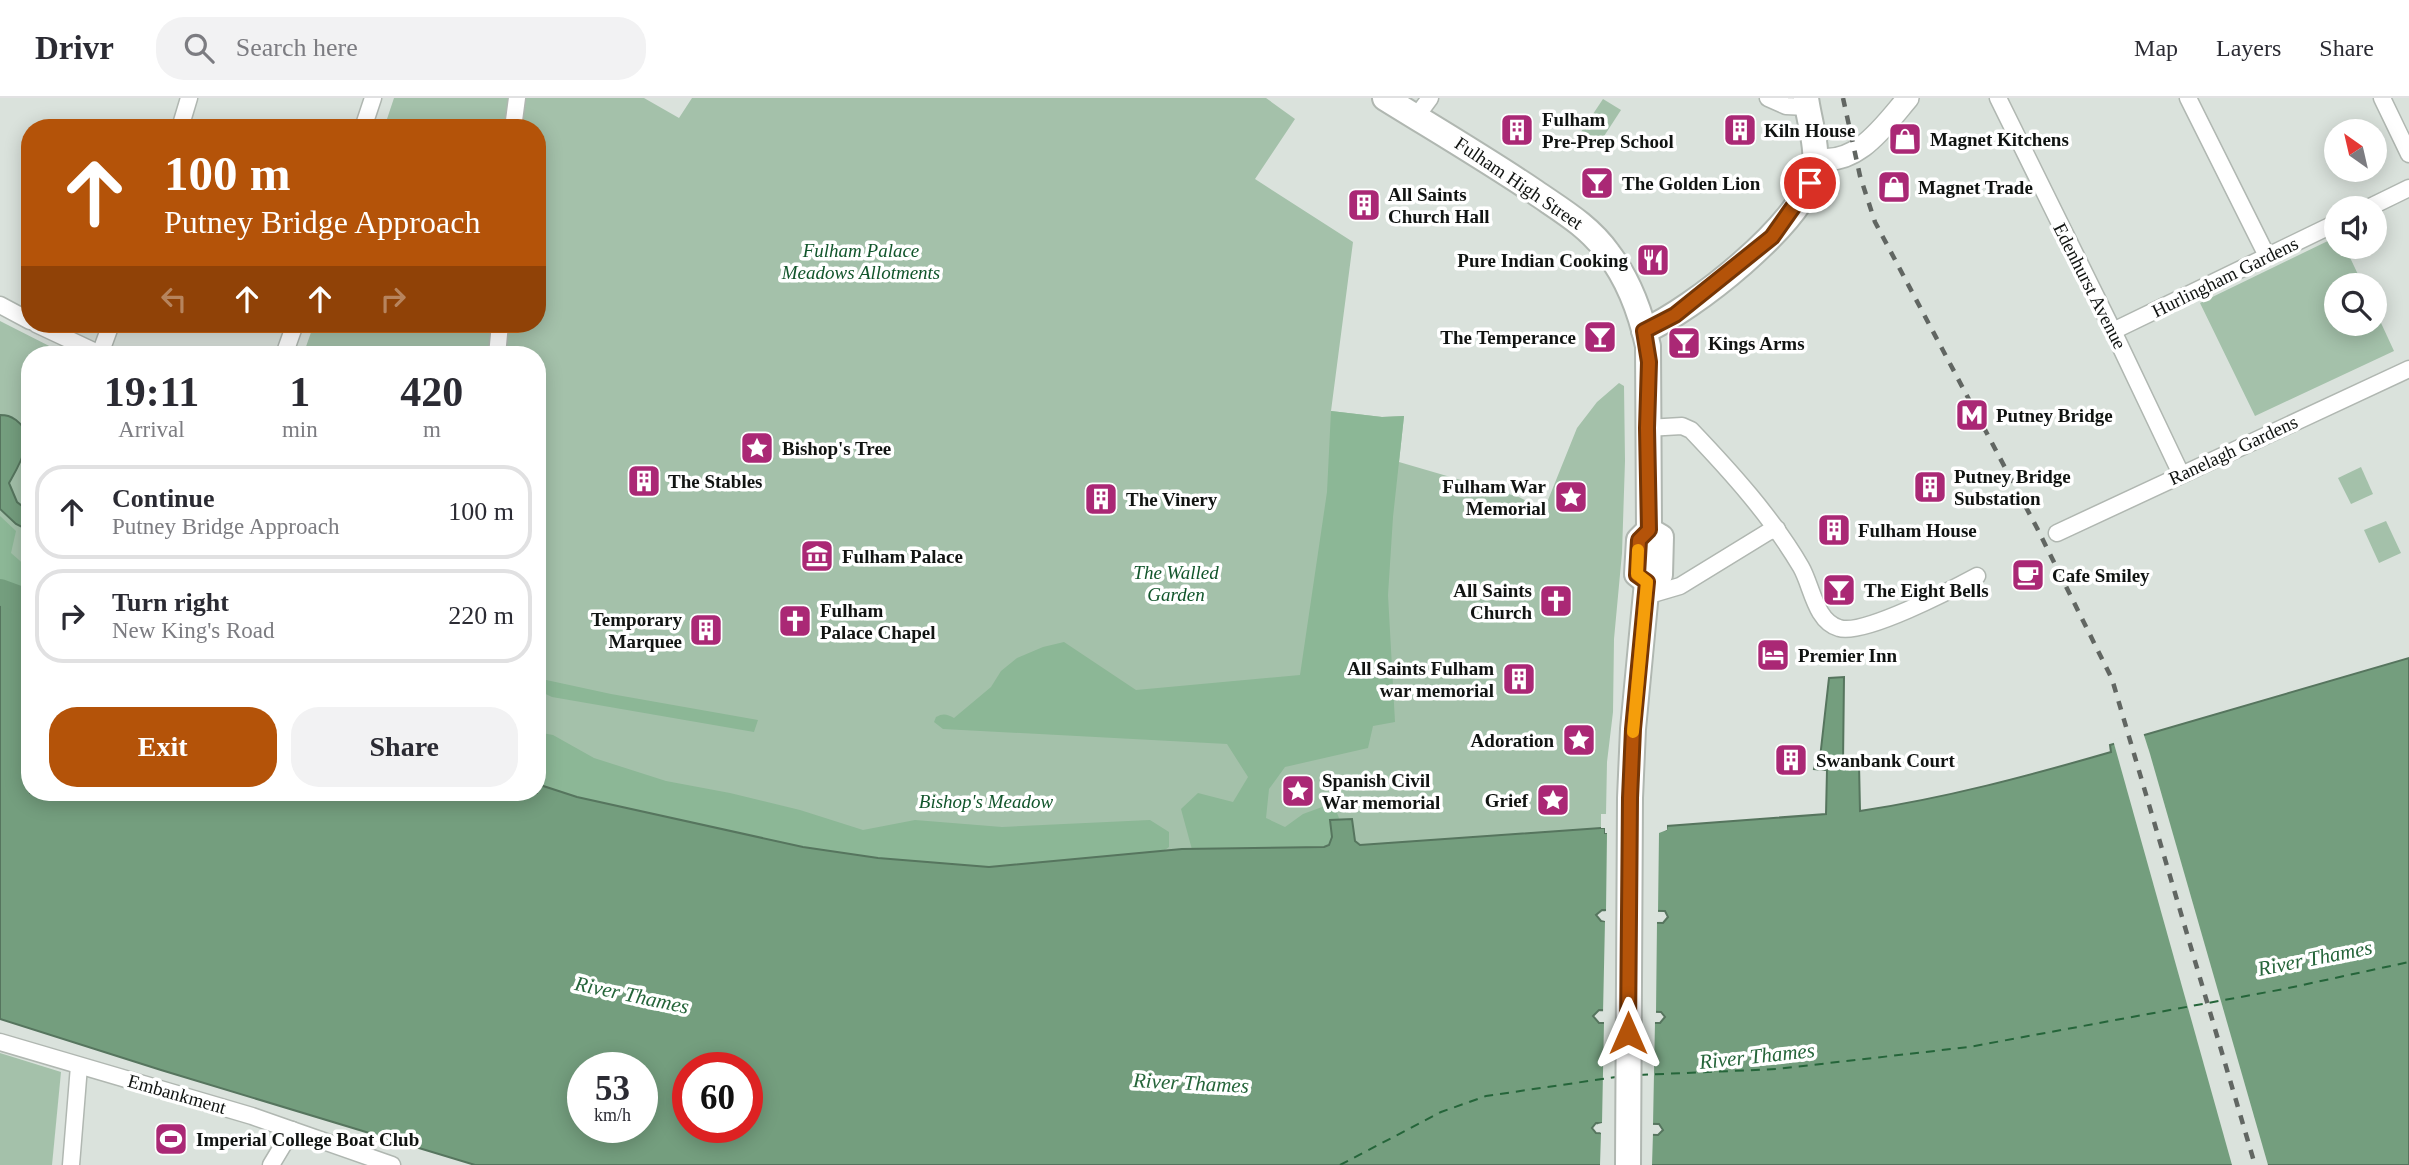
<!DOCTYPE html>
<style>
body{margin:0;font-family:"Times New Roman",serif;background:#f2f2f3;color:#2b2b33;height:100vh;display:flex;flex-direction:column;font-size:26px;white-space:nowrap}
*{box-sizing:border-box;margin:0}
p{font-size:23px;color:#7c7c81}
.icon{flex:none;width:38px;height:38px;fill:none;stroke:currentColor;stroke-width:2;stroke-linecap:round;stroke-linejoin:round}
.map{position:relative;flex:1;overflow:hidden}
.drawer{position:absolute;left:21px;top:248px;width:525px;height:455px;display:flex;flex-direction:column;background:#fff;border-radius:28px;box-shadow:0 4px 18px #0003}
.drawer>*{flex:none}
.banner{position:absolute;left:21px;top:21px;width:525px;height:214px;border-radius:28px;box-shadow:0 4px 18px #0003;background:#b45309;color:#fff;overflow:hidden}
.needle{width:46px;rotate:326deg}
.buttons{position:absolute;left:2324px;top:21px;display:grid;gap:14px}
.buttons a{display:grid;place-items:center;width:63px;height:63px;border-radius:50%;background:#fff;box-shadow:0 4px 18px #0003;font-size:35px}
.speed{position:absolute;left:567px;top:954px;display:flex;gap:14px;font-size:35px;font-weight:700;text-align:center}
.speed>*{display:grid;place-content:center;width:91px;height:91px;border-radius:50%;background:#fff;box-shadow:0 4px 18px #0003;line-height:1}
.speed small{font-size:18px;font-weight:400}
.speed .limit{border:10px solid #d22;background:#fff;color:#111}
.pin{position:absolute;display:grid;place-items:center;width:60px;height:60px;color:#fff;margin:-30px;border:4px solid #fff;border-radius:50%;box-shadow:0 2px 7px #0007}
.me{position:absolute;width:77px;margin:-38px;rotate:0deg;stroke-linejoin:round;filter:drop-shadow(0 0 5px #0008)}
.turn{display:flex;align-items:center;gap:24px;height:147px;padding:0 28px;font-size:32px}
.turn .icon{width:91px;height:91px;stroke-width:2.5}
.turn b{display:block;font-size:49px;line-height:60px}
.lanes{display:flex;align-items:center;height:66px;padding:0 28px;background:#0003;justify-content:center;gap:35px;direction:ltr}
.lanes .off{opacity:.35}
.eta{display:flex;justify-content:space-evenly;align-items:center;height:119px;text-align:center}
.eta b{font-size:42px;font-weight:700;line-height:49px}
.action{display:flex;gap:14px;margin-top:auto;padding:14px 28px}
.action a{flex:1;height:80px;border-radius:28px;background:#b45309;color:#fff;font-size:28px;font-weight:700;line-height:80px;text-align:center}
.action a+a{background:#f2f2f3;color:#2b2b33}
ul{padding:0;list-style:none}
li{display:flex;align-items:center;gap:21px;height:94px;margin:0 14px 10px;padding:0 14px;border:4px solid #e1e1e2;border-radius:28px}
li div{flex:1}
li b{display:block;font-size:26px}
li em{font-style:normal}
header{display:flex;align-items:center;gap:42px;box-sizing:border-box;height:98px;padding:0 35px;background:#fff;border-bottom:2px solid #e1e1e2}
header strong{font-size:33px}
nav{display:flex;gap:38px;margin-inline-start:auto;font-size:24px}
.search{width:490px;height:63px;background:#f2f2f3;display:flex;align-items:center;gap:18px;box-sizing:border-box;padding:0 24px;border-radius:28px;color:#7c7c81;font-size:26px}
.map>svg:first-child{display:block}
.green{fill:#a4c1aa}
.forest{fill:#8cb796}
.water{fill:#749e7e;stroke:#56755e;stroke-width:2;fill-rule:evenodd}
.pier{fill:#dae2dc}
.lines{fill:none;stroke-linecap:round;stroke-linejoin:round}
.river{stroke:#749e7e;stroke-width:26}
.ferry{stroke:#25653a;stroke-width:2;stroke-dasharray:9 7;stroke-linecap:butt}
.street-casing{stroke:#b0b7b1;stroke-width:19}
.secondary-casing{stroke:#b0b7b1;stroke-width:24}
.primary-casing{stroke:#b0b7b1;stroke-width:28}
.street{stroke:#fff;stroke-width:16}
.secondary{stroke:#fff;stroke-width:21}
.primary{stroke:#fff;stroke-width:24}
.rail{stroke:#616662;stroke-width:4.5;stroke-dasharray:9 9;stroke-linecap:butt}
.route-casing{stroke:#753606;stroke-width:18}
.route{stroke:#b45309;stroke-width:12}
.slow{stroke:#f59e0b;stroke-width:12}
.labels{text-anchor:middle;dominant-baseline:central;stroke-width:7;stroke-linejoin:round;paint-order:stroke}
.poi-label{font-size:19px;font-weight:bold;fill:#111412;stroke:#fff;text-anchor:start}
.street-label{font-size:19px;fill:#111412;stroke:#fff}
.park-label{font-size:19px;font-style:italic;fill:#11552b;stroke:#fff}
.water-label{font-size:21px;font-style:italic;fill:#25653a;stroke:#fff}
</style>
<header>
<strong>Drivr</strong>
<div class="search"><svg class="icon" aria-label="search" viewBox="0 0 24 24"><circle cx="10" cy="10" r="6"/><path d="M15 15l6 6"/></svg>Search here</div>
<nav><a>Map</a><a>Layers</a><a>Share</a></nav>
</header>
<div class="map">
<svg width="2409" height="1067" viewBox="0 0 2409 1067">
<rect width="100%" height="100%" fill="#dae2dc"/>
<g class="green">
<path d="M394 0H644L679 20 692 0H1266L1295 21 1255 81 1353 144 1331 313 1382 319 1404 318 1399 364 1519 399 1544 412 1577 330 1597 304 1619 285 1624 288 1625 363 1622 455 1614 541 1613 614 1607 664 1606 716H1601V730L1360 747 1355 743 1352 721 1324 749 1182 751 989 769 537 686V257H303L314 226H537V30H384Z"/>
<path d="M1603 1 1621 12 1595 52 1577 40Z"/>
<path d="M2336 139V149H2345L2363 187H2336V226H2375V212L2394 253 2255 318 2200 205Z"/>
<path d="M0 223 67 257H30V505L0 494Z"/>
<path d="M2361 369 2373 396 2351 406 2338 380Z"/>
<path d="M2386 423 2401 455 2379 465 2364 432Z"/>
<path d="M0 955 61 974 52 1067H0Z"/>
</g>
<g class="forest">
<path d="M1331 313 1382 319 1404 318 1393 419 1388 497 1395 624 1373 628 1368 650 1285 669 1269 691 1266 720 1285 729 1303 716 1333 705 1345 735 1330 756 1194 759 1181 711 1198 695 1233 704 1248 679 1227 646 943 631 934 624 936 619C943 615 947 616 954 620L991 589 1001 573 1017 560 1043 549 1064 544 1136 592 1300 577 1327 394Z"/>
<path d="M0 418 16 433 11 455 27 469H30V515L0 505Z"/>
<path d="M537 580 611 596 758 622 754 634 552 599 537 592Z"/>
<path d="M537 634 553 637 594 660 666 683 730 695 800 712 863 732 915 722 1002 729 1150 722 1169 734V749L1132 775 944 783 537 693Z"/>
</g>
<g class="water">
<path d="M0 317C7 317 10 318 16 322 38 338 19 367 9 385L17 404 30 414V433L16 426 0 411Z"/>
<path d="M0 494 30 505V695H537V686L577 699 803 749 878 760 989 769 1182 751 1324 749 1329 747 1332 739 1330 722 1352 721 1355 743 1360 747 1601 730H1605V735L1666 732 1667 728 1826 716 1827 672 1814 671 1816 660H1820L1829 580 1844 579 1843 665 1859 666 1860 713C1946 700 2028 678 2111 654L2110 647 2409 560V1067H475L161 972 0 921ZM1602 812 1665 813 1668 819 1663 825 1601 823 1596 817ZM1599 912 1661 914 1665 919 1660 925H1599L1593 918ZM583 970H642V1029H583ZM688 970H747V1029H688ZM1596 1025 1659 1026 1663 1032 1658 1037 1596 1035 1592 1030Z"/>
</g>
<g class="pier">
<path d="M2143 634 2150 656 2268 1067H2232L2113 642Z"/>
<path d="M1667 724V732L1659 735 1658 815 1661 816H1603L1606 813 1607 735H1605V730H1601V726L1607 727 1608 731 1663 729Z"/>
<path d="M1602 820 1661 821V823L1657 824 1656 915 1659 917 1601 916 1603 915 1605 823 1602 822Z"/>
<path d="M1601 921 1659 922 1655 924 1653 1027 1656 1029H1598V1026L1602 1025 1604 924Z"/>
<path d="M1598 1032 1656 1033 1653 1035 1652 1067H1600L1601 1035Z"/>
</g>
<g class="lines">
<path class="river" d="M0 494 30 505"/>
<g class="ferry">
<path d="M1639 977 1777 971 1969 949 2284 891 2409 864"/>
<path d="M1340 1067 1441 1014 1486 998 1616 979"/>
</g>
<defs>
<g id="street">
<path d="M1768 0 1786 8 1807 9"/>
<path d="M1998 0 2113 233 2181 376"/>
<path d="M2188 0 2267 158"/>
<path d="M2382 0 2409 56"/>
<path d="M1416 19 1430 0"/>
<path d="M180 30 189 0"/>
<path d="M363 30 373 0"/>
<path d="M513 30 517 0"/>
<path d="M2368 110 2409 90"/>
<path d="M0 207 30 223"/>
<path d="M36 226 102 257"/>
<path d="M2113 233 2336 125"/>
<path d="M100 256 111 226"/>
<path d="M284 257 295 226"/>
<path d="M497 257 500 226"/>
<path d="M1647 330 1682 328 1691 332C1731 374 1771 418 1801 469 1812 488 1815 523 1839 530 1863 538 1953 491 1977 478"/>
<path d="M2057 435 2409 271"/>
<path d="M1646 498 1680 488 1768 434 1777 431"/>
<path d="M0 944 252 1018 392 1067"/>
<path d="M71 1067 79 968"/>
<path d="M271 1067 292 1032"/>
</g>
<path id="secondary" d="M1815 60C1856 70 1885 27 1908 0"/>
<g id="primary">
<path d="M1385 0C1435 31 1486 61 1535 94 1561 112 1589 128 1608 155 1628 181 1641 216 1648 248L1649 432"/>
<path d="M1644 233C1692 212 1802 126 1814 74 1819 51 1809 23 1806 0"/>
<path d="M1647 484 1660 477 1661 439 1649 432"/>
<path d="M1647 484 1637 476 1639 442 1649 432"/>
<path d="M1628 1067 1630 700 1633 631 1647 484"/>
</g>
</defs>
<use href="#street" class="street-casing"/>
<use href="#secondary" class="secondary-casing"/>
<use href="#primary" class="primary-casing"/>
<use href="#street" class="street"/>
<use href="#secondary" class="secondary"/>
<use href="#primary" class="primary"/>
<path class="rail" d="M1843 0 1860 78 1875 124 2037 430 2112 581 2255 1067"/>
</g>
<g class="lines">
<defs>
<path id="route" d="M1628 935 1630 700 1633 631 1647 484 1637 477 1639 442 1649 432 1647 330 1649 264 1644 233 1675 217 1772 139 1810 85"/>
</defs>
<use href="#route" class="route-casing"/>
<use href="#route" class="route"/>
<path class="slow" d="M1633 634 1647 484 1637 476 1638 452"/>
</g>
<defs>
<symbol id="building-square" viewBox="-11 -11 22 22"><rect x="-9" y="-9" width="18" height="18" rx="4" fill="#aa2875" stroke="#fff"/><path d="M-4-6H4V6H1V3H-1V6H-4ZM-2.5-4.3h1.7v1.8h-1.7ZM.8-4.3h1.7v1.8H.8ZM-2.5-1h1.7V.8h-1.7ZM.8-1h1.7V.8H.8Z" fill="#fff"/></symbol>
<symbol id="shop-square" viewBox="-11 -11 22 22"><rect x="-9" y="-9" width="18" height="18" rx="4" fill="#aa2875" stroke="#fff"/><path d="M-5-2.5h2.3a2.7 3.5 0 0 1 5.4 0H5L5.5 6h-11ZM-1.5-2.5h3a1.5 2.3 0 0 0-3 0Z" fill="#fff"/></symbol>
<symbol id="bar-square" viewBox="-11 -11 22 22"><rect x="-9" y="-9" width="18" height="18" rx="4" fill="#aa2875" stroke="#fff"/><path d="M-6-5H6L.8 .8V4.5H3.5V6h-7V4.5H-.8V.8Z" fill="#fff"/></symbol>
<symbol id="restaurant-square" viewBox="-11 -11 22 22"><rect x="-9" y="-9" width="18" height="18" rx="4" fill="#aa2875" stroke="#fff"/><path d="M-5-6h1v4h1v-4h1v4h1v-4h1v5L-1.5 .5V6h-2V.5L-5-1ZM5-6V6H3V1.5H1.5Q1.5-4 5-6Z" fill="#fff"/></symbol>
<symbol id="metro-square" viewBox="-11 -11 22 22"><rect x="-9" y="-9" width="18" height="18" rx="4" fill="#aa2875" stroke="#fff"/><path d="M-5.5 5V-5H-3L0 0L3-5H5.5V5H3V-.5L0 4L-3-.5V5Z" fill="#fff"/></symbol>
<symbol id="sight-square" viewBox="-11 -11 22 22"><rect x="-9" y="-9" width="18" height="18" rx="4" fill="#aa2875" stroke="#fff"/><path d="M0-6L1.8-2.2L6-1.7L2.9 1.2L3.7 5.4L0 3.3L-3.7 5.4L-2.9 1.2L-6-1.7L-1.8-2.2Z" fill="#fff"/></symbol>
<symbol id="museum-square" viewBox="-11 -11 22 22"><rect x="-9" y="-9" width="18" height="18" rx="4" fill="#aa2875" stroke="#fff"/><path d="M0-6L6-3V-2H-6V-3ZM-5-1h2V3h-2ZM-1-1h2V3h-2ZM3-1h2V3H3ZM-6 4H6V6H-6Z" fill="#fff"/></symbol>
<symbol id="cafe-square" viewBox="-11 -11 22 22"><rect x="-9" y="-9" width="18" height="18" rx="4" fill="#aa2875" stroke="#fff"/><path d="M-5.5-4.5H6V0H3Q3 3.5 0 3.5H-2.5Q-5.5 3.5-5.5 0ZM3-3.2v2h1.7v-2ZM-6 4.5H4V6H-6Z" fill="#fff"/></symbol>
<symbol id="church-square" viewBox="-11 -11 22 22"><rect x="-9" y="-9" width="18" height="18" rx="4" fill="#aa2875" stroke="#fff"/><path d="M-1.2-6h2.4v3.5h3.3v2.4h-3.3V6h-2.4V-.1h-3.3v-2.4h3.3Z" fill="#fff"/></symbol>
<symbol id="hotel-square" viewBox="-11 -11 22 22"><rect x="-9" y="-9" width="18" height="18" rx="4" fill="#aa2875" stroke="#fff"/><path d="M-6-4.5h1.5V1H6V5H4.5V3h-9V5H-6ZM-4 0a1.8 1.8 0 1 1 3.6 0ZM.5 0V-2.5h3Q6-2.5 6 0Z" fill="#fff"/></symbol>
<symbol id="stadium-square" viewBox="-11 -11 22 22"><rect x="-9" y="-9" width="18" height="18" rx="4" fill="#aa2875" stroke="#fff"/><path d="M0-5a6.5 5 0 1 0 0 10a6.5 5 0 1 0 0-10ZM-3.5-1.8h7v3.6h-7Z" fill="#fff"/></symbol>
</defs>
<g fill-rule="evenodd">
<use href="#building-square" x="1498" y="13" width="38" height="38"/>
<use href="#building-square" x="1721" y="13" width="38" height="38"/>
<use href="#shop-square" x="1886" y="22" width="38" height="38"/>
<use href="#bar-square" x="1578" y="66" width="38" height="38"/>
<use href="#shop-square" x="1875" y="70" width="38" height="38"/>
<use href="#building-square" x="1345" y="88" width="38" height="38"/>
<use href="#restaurant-square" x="1634" y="143" width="38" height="38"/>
<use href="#bar-square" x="1581" y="220" width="38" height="38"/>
<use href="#bar-square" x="1665" y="226" width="38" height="38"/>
<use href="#metro-square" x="1953" y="298" width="38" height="38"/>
<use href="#sight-square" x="738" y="331" width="38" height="38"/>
<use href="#building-square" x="625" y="364" width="38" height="38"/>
<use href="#building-square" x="1911" y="370" width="38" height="38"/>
<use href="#sight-square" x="1552" y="380" width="38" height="38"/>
<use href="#building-square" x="1082" y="382" width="38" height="38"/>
<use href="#building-square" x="1815" y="413" width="38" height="38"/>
<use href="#museum-square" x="798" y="439" width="38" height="38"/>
<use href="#cafe-square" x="2009" y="458" width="38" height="38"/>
<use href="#bar-square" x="1820" y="473" width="38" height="38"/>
<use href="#church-square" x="1537" y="484" width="38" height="38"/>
<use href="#church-square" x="776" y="504" width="38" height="38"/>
<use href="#building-square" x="687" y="513" width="38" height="38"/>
<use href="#hotel-square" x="1754" y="538" width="38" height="38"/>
<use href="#building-square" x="1500" y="562" width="38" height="38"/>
<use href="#sight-square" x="1560" y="623" width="38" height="38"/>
<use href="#building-square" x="1772" y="643" width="38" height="38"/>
<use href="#sight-square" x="1279" y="674" width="38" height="38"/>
<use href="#sight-square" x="1534" y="683" width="38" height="38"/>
<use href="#stadium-square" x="152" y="1022" width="38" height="38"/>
</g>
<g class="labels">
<g class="poi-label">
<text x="1542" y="21">Fulham<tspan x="1542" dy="22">Pre-Prep School</tspan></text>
<text x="1764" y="32">Kiln House</text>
<text x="1930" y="41">Magnet Kitchens</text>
<text x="1622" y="85">The Golden Lion</text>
<text x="1918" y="89">Magnet Trade</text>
<text x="1388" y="96">All Saints<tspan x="1388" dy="22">Church Hall</tspan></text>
<text x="1628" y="162" text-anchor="end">Pure Indian Cooking</text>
<text x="1576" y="239" text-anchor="end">The Temperance</text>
<text x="1708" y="245">Kings Arms</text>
<text x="1996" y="317">Putney Bridge</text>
<text x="782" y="350">Bishop's Tree</text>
<text x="1954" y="378">Putney Bridge<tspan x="1954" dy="22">Substation</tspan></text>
<text x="668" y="383">The Stables</text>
<text x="1546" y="388" text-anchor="end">Fulham War<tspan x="1546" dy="22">Memorial</tspan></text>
<text x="1126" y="401">The Vinery</text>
<text x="1858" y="432">Fulham House</text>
<text x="842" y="458">Fulham Palace</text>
<text x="2052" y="477">Cafe Smiley</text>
<text x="1532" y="492" text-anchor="end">All Saints<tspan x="1532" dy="22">Church</tspan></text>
<text x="1864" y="492">The Eight Bells</text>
<text x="820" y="512">Fulham<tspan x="820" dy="22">Palace Chapel</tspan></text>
<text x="682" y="521" text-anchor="end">Temporary<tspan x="682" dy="22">Marquee</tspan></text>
<text x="1798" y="557">Premier Inn</text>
<text x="1494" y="570" text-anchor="end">All Saints Fulham<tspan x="1494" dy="22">war memorial</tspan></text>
<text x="1554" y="642" text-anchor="end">Adoration</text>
<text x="1816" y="662">Swanbank Court</text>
<text x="1322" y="682">Spanish Civil<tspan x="1322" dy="22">War memorial</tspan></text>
<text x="1528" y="702" text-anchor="end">Grief</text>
<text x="196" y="1041">Imperial College Boat Club</text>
</g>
<g class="street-label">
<text transform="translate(1519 85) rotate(34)">Fulham High Street</text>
<text transform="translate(2225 179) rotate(-26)">Hurlingham Gardens</text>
<text transform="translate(2090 188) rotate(63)">Edenhurst Avenue</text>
<text transform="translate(2233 352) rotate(-25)">Ranelagh Gardens</text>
<text transform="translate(177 996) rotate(16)">Embankment</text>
</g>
<g class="park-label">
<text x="861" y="152">Fulham Palace<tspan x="861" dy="22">Meadows Allotments</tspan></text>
<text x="1176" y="474">The Walled<tspan x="1176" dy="22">Garden</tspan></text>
<text x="986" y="703">Bishop's Meadow</text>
</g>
<g class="water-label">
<text transform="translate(2315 860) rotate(-11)">River Thames</text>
<text transform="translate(632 897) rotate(12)">River Thames</text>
<text transform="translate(1757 958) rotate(-6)">River Thames</text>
<text transform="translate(1191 985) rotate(3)">River Thames</text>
</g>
</g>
</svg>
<div class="buttons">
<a><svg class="needle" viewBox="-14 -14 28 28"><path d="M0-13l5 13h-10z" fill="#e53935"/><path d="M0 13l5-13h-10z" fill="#7c7c81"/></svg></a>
<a><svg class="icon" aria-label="sound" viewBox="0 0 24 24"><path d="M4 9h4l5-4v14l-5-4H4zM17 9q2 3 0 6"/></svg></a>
<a><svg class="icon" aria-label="search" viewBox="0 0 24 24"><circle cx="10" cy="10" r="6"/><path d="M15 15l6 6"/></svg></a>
</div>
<div class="speed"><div>53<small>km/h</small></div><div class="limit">60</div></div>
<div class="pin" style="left:1810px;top:85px;background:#d93025"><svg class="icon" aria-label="arrive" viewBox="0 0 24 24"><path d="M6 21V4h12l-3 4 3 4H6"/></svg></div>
<svg class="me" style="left:1628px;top:935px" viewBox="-20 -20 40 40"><path d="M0-17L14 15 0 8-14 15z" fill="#b45309" stroke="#fff" stroke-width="4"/></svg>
<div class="banner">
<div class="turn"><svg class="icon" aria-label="ahead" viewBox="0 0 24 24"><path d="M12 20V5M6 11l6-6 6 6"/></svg><div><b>100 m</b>Putney Bridge Approach</div></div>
<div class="lanes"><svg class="icon off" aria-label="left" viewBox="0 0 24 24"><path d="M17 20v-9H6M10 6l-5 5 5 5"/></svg><svg class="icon" aria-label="ahead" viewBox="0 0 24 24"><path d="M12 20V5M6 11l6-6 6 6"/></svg><svg class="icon" aria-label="ahead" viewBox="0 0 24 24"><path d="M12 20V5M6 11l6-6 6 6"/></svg><svg class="icon off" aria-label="right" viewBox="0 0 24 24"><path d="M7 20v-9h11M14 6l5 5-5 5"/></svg></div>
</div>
<section class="drawer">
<div class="eta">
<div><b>19:11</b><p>Arrival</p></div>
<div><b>1</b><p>min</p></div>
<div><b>420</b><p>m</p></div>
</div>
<ul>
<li><svg class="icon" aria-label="ahead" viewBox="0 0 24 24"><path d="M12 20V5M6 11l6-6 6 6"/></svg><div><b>Continue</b><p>Putney Bridge Approach</p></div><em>100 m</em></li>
<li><svg class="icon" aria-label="right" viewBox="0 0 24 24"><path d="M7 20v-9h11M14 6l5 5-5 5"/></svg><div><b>Turn right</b><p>New King's Road</p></div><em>220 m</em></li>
</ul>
<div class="action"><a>Exit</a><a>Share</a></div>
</section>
</div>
